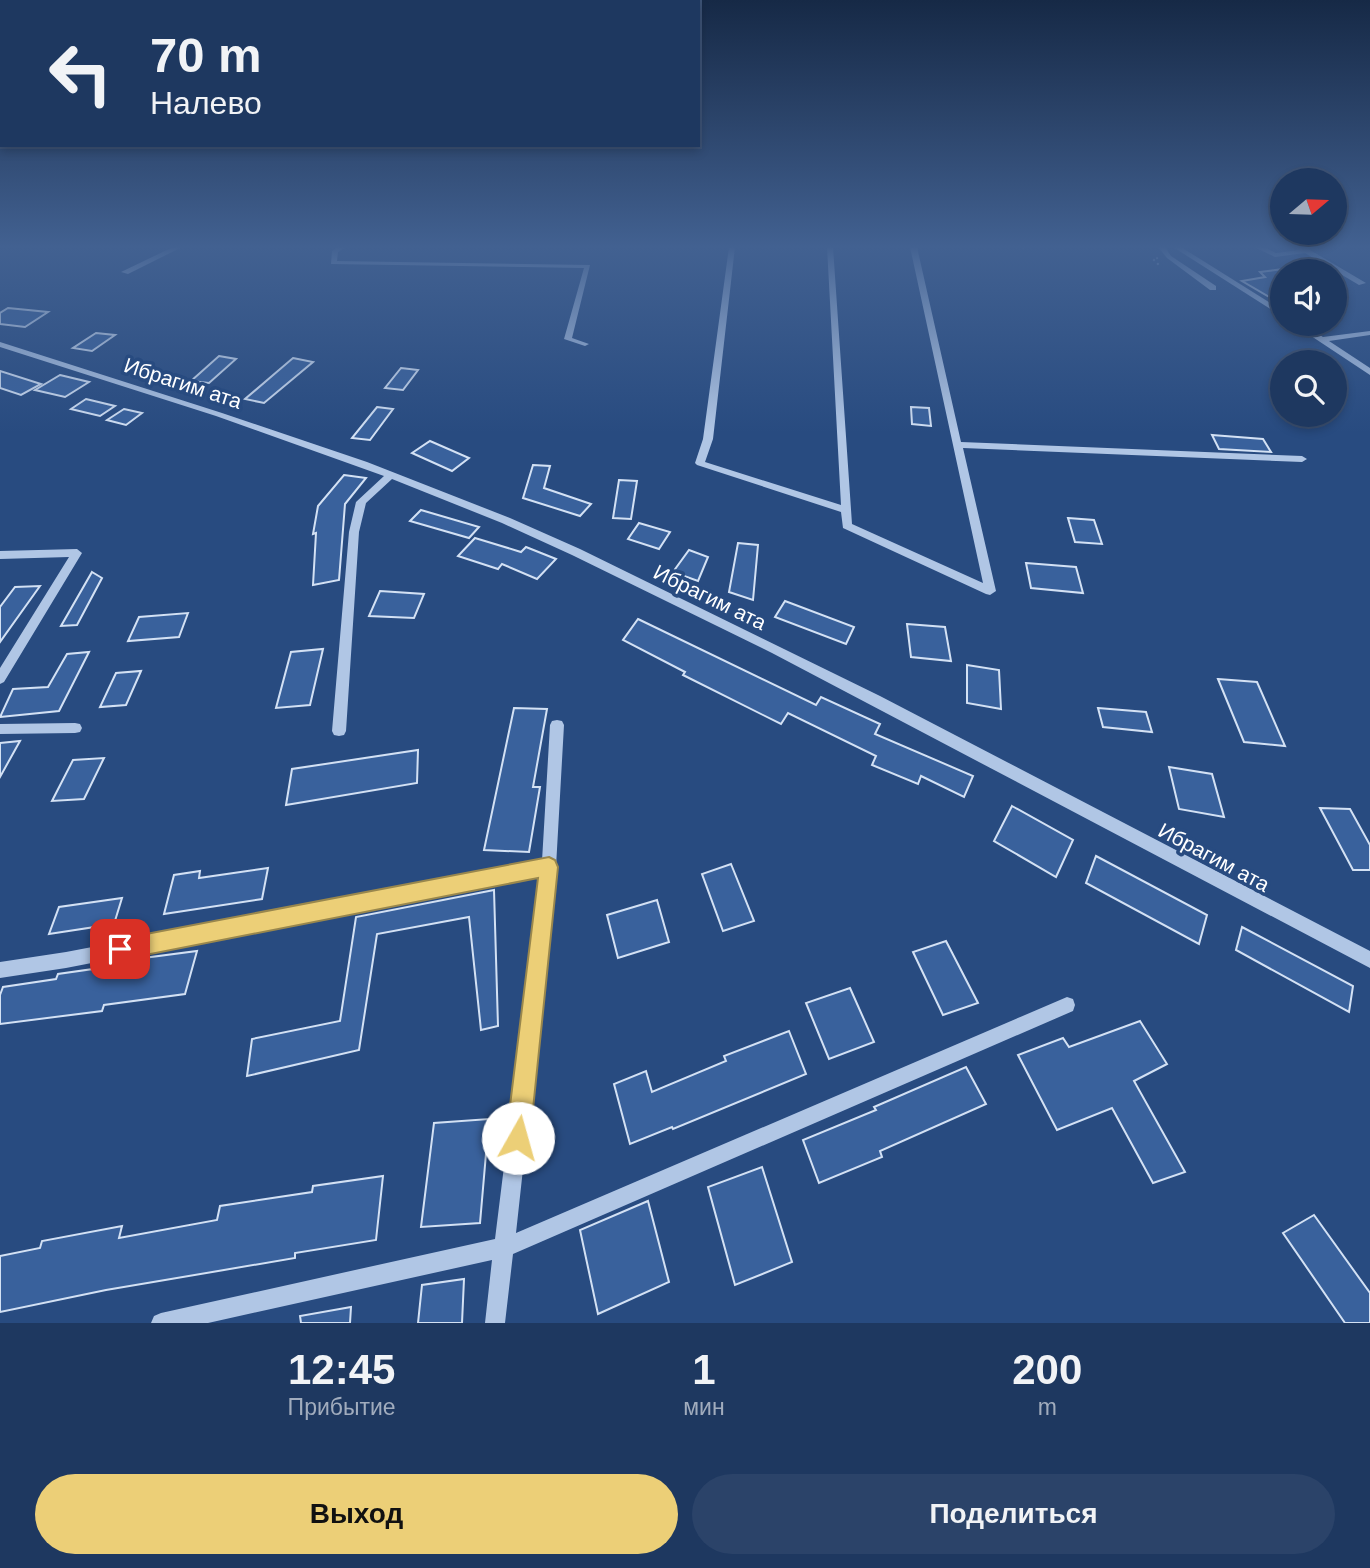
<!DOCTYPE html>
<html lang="ru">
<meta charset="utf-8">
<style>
body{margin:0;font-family:Helvetica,sans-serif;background:#2b4369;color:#f1f3f6;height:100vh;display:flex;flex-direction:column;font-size:26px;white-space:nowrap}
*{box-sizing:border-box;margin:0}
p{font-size:23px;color:#a1acbd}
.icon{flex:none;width:38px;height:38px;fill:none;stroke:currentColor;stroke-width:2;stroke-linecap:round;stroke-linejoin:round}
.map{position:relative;height:1323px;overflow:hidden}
.panel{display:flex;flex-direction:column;background:#1e3860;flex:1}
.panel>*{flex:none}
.banner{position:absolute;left:0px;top:0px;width:700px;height:147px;box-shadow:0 4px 10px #0003,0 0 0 2px #3c5275;background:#1e3860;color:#f1f3f6;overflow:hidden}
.needle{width:46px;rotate:71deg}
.fabs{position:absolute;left:1270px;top:168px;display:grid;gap:14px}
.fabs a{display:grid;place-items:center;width:77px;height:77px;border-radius:50%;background:#1e3860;box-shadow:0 4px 10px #0003,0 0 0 2px #3c5275;font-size:35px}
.pin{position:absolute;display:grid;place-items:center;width:60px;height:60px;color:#fff;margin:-30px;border-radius:14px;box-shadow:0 4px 10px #0006}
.me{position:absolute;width:77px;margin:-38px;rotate:7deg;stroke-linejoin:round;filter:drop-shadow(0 0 5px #0008)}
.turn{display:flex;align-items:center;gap:24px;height:147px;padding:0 35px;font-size:32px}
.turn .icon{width:91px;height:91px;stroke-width:2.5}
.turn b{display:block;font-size:49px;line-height:60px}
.eta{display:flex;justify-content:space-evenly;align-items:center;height:119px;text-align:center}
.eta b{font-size:42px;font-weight:800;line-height:49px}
.primary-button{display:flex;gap:14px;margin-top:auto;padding:14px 35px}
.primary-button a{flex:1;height:80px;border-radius:42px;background:#eccf77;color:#111;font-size:28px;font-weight:800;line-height:80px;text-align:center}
.primary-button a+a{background:#2b4369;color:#f1f3f6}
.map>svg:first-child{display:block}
.building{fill:#39619c;stroke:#d3e1f4;stroke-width:2}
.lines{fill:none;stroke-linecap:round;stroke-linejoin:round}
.path{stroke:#b0c6e5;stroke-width:2;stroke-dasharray:2 3.5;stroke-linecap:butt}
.minor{fill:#b0c6e5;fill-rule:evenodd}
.route{fill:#eccf77;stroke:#99874d;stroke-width:2}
.labels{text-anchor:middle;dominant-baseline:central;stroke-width:7;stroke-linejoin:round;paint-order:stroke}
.street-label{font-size:21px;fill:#fff;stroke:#284b80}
</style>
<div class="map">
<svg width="1370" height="1323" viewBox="0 0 1370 1323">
<rect width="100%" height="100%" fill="#284b80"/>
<g class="building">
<path d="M1283 269V305L1242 281 1265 277 1260 272Z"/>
<path d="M8 308 48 312 25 327 0 324V313Z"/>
<path d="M96 333 115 335 92 351 73 348Z"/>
<path d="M219 356 236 359 209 383 191 381Z"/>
<path d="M293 358 313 362 264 403 245 399Z"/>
<path d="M401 368 418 370 403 390 385 388Z"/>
<path d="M0 371 41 384 21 395 0 388Z"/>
<path d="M60 375 89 382 65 397 35 390Z"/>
<path d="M86 399 115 406 100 416 71 409Z"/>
<path d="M377 407 393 409 370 440 352 438Z"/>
<path d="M911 407 929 408 931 426 912 424Z"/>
<path d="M124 409 142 413 126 425 107 420Z"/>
<path d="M1212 435 1263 439 1271 452 1219 449Z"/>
<path d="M430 441 469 458 452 471 412 453Z"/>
<path d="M533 465 550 466 544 488 591 504 580 516 523 498Z"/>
<path d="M344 475 366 478 345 504 339 580 313 585 316 533 313 534 318 506Z"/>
<path d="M619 480 637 481 631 519 613 518Z"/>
<path d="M421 510 479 527 469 538 410 521Z"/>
<path d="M1068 518 1094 520 1102 544 1075 542Z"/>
<path d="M639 523 670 532 659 549 628 539Z"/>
<path d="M475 538 521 552 526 547 556 559 537 579 502 564 498 569 458 556Z"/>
<path d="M738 543 758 545 753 600 729 592Z"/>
<path d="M689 550 708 557 698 581 673 572Z"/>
<path d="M1026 563 1076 567 1083 593 1031 588Z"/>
<path d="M92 572 102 578 77 625 61 626Z"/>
<path d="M40 586 0 642V607L15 587Z"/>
<path d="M380 591 424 594 414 618 369 616Z"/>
<path d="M785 601 854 627 846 644 775 617Z"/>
<path d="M188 613 179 637 128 641 139 617Z"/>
<path d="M638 619 816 705 821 697 880 724 875 734 973 776 964 797 921 776 918 784 872 765 876 756 788 713 781 724 683 675 685 672 623 640Z"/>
<path d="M907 624 945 627 951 661 911 657Z"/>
<path d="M323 649 310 705 276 708 291 652Z"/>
<path d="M89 652 59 711 0 717 13 689 48 687 67 654Z"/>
<path d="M967 665 999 670 1001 709 967 703Z"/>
<path d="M141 671 126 705 100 707 116 673Z"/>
<path d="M1218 679 1257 682 1285 746 1244 742Z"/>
<path d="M514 708 547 709 533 787H540L529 852 484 850Z"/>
<path d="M1098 708 1146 712 1152 732 1103 727Z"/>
<path d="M20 741 0 777V743Z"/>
<path d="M418 750 417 783 286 805 292 769Z"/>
<path d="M104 758 84 799 52 801 73 760Z"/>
<path d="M1169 767 1212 774 1224 817 1179 809Z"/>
<path d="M1012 806 1073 840 1056 877 994 841Z"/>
<path d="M1320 808 1350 809 1370 845V870H1353Z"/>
<path d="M1096 856 1207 915 1199 944 1086 883Z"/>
<path d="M731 864 754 921 723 931 702 874Z"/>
<path d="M268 868 262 899 164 914 174 875 200 871 199 878Z"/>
<path d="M494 890 498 1026 481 1030 469 917 377 934 359 1050 247 1076 252 1039 340 1021 356 917Z"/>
<path d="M122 898 114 924 49 934 59 907Z"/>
<path d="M657 900 669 942 618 958 607 915Z"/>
<path d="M1242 927 1353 986 1349 1012 1236 950Z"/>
<path d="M946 941 978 1003 943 1015 913 952Z"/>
<path d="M197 951 185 994 104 1005 102 1011 0 1024V995L3 987 56 979 58 974 135 963 136 959Z"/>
<path d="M850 988 874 1042 829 1059 806 1003Z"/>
<path d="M1140 1021 1167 1064 1134 1081 1185 1172 1153 1183 1112 1108 1057 1130 1018 1055 1063 1038 1069 1047Z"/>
<path d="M789 1031 806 1074 673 1129 672 1127 630 1144 614 1084 646 1071 652 1092 726 1061 724 1056Z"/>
<path d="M966 1067 986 1104 880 1151 882 1157 819 1183 803 1140 876 1110 874 1107Z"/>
<path d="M489 1119 480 1223 421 1227 434 1123Z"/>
<path d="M762 1167 792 1262 735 1285 708 1187Z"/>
<path d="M383 1176 376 1240 295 1253V1258L106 1290 0 1312V1256L40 1248 42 1241 122 1226 119 1238 217 1220 220 1206 312 1192 313 1186Z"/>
<path d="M648 1201 669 1282 598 1314 580 1230Z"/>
<path d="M1314 1215 1370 1293V1323H1345L1283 1233Z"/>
<path d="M464 1279 462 1323H418L422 1285Z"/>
<path d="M351 1307 350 1323H301L300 1316Z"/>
</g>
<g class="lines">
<path class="path" d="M1158 258 1153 259 1160 266"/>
<g class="minor">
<path d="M173 247H182L128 274 121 272Z"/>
<path d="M337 247H346L338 252 337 261 590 265 572 338 589 344 585 346 564 339 584 268 331 264 332 251Z"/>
<path d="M729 247H735L713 439 705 462 841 505 827 247H833L852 524 983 583 910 247H917L961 442 1302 456 1307 459 1302 462 963 448 996 591 990 595 986 594 843 528 841 512 697 465 695 463 703 439Z"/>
<path d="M1019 247H1026L1023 249Z"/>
<path d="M1158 247H1165L1171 256 1216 286V290H1210L1167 258Z"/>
<path d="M1173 247H1181L1283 311V317Z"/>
<path d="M1254 247H1264L1276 253 1299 250 1296 247H1305L1366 283 1359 285 1305 253 1275 257Z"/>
<path d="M1293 324H1302L1323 337 1370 331V335L1329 341 1370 368V375Z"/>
<path d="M0 342 222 413 367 462 510 518 580 549 880 696 1370 951V968L772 653 572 555 502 523 392 479 366 503 359 532 346 731 344 735 339 736 334 735 332 731 349 532 356 502 384 476 216 416 0 347Z"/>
<path d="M77 549 82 553 4 682 0 684V668L69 557 0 559V551Z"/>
<path d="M557 720 562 721 564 725 556 867 516 1233 1067 997 1073 999 1075 1005 1073 1011 513 1254 505 1323H485L492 1260 208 1323H151L154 1316 161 1313 495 1239 540 876 66 968 0 978V962L66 952 542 861 550 725 552 721Z"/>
<path d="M75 723 80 724 82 728 80 732 75 733 0 734V724Z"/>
</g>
</g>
<linearGradient id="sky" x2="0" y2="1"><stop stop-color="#162946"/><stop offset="0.57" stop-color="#426191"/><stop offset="1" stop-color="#426191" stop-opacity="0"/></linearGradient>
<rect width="1370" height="433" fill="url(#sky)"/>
<path class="route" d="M549 857 555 860 558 867 530 1138 526 1147 518 1150 509 1147 506 1138 538 878 120 960 112 957 109 949 112 942 120 939Z"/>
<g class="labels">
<g class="street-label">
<text transform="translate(183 383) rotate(18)">Ибрагим ата</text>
<text transform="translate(710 597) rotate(26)">Ибрагим ата</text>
<text transform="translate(1214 857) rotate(28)">Ибрагим ата</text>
</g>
</g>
</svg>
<div class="fabs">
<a><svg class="needle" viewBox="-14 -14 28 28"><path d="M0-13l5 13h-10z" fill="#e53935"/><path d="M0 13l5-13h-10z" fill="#a1acbd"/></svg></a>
<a><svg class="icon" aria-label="sound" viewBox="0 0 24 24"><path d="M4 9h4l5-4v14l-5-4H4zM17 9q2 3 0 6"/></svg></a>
<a><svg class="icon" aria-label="search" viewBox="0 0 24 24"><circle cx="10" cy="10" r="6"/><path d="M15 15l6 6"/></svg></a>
</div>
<div class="pin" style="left:120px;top:949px;background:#d93025"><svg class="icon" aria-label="arrive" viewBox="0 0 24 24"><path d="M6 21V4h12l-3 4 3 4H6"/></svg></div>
<svg class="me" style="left:518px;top:1138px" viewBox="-20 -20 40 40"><circle r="19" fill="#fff"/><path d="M0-13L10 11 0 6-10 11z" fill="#eccf77"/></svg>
<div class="banner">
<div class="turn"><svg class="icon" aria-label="left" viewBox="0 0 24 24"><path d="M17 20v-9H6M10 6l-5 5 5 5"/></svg><div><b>70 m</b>Налево</div></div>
</div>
</div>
<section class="panel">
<div class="eta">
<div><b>12:45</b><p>Прибытие</p></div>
<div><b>1</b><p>мин</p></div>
<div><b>200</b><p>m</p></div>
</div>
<div class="primary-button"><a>Выход</a><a>Поделиться</a></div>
</section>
